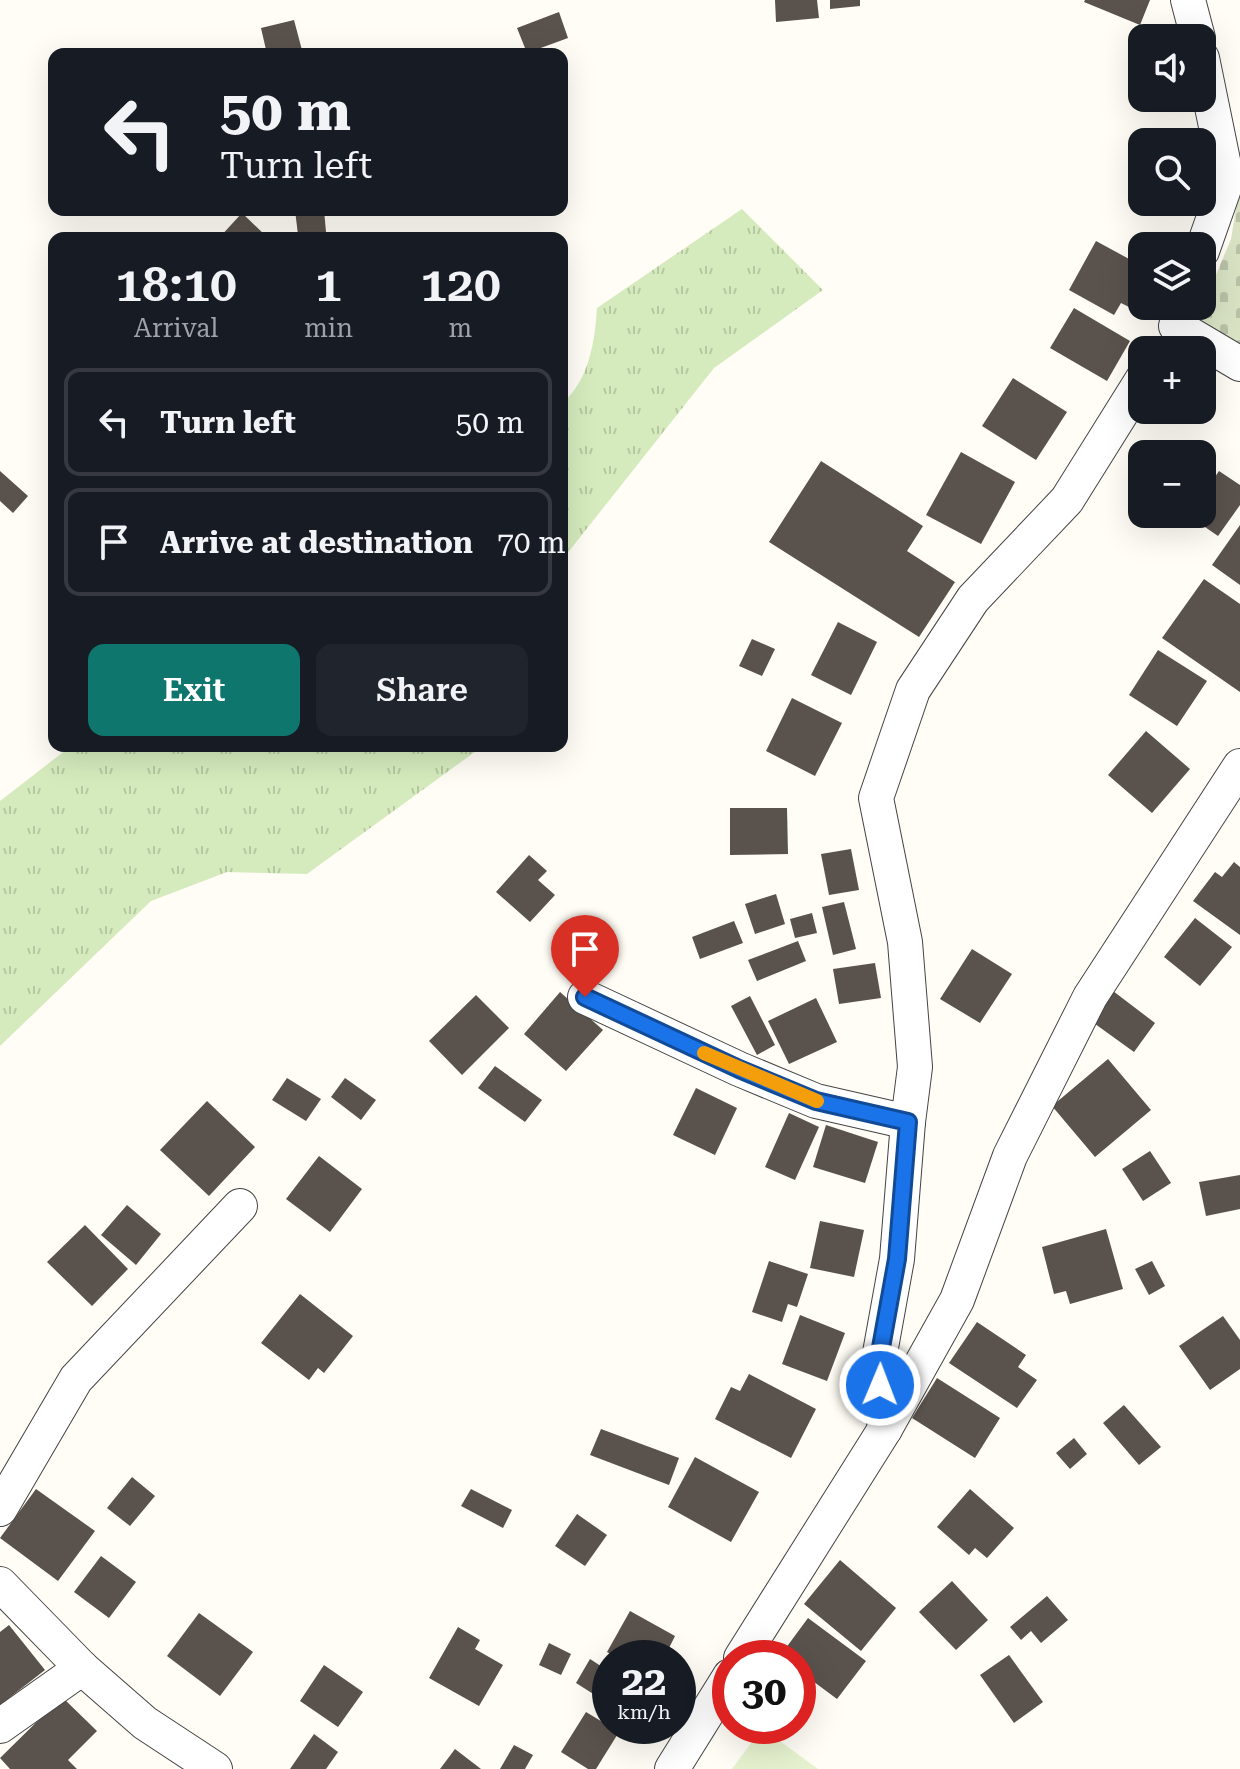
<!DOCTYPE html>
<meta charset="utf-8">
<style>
body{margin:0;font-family:"Roboto Serif",serif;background:#20242c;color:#f1f3f6;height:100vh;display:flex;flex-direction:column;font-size:30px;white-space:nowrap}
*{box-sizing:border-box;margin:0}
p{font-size:26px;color:#9ea1a6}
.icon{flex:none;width:44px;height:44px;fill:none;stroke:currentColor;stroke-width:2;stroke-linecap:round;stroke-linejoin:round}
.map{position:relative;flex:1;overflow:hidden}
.drawer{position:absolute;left:48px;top:232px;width:520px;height:520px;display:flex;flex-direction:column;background:#171b24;border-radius:16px;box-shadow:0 8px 32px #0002}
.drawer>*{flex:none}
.banner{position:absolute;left:48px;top:48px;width:520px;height:168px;border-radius:16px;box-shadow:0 8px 32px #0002;background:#171b24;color:#f1f3f6;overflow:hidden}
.controls{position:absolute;left:1128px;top:24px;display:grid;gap:16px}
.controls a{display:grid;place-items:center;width:88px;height:88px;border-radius:16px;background:#171b24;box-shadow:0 8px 32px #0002;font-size:40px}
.speed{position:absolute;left:592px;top:1640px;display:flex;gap:16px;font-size:40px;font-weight:700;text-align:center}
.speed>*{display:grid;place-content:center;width:104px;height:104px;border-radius:50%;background:#171b24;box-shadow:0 8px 32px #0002;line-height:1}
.speed small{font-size:20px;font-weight:400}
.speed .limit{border:12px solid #d22;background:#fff;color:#111}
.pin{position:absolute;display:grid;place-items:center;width:68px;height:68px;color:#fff;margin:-82px -34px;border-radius:50% 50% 50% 0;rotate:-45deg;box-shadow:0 0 8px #0007}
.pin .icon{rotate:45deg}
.me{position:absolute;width:88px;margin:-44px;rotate:1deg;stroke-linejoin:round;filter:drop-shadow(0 0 6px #0008)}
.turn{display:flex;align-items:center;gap:28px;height:168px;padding:0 40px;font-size:36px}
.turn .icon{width:104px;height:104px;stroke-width:2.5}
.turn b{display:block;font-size:56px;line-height:68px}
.eta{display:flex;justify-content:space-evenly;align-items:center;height:136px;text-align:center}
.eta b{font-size:48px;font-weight:600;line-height:56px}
.primary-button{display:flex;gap:16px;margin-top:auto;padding:16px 40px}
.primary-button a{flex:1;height:92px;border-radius:16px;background:#0f766e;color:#fff;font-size:32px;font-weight:600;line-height:92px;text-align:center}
.primary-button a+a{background:#20242c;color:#f1f3f6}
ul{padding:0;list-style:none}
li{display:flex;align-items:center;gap:24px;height:108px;margin:0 16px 12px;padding:0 24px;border:4px solid #363941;border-radius:16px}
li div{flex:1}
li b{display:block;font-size:30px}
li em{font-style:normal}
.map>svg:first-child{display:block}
.grass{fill:url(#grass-tufts)}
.cemetery{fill:url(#cemetery-stones)}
.pitch{fill:#e6f2cf}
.building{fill:#5a524d}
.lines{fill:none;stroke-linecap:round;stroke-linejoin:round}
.street-casing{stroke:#444;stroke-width:36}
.street{stroke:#fff;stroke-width:34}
.route-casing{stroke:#114b97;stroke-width:20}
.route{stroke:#1a73e8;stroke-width:14}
.slow{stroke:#f59e0b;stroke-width:14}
</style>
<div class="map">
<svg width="1240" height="1769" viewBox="0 0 1240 1769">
<defs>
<pattern id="grass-tufts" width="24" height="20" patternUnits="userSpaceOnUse" patternTransform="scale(2)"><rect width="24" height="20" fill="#d5ebbd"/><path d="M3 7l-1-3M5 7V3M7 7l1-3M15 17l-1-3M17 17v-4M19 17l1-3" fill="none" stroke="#b6c8a1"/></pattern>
<pattern id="cemetery-stones" width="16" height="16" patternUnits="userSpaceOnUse" patternTransform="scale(2)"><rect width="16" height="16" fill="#d9e3c4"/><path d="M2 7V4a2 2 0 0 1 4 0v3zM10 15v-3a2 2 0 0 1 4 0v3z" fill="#b9c2a7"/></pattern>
</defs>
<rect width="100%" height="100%" fill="#fffdf5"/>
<g class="grass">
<path d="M742 209 823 290 714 368 562 560V403C589 381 595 341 597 308Z"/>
<path d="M71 746H483L307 874 227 872 151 901 0 1046V801Z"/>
</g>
<path class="cemetery" d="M1240 184V344L1198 318 1231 239Z"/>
<path class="pitch" d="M762 1728 818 1769H732Z"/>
<g class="building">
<path d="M775 0H817L819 18 776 22Z"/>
<path d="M830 0H860V6L830 9Z"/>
<path d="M1085 0H1150L1140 25 1084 2Z"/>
<path d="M559 12 568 38 527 53 517 28Z"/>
<path d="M294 20 303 54H267L261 28Z"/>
<path d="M295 210H324L326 232 298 235Z"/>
<path d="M242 213 266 236 264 238H219Z"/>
<path d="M1096 241 1142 266V288L1131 308 1121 303 1114 315 1069 290Z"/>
<path d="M1074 308 1130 341 1107 381 1050 348Z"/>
<path d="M1013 378 1067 412 1036 460 982 426Z"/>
<path d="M961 452 1015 482 981 544 926 515Z"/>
<path d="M821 461 923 526 907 551 955 582 919 637 769 542Z"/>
<path d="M0 471 28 496 13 513 0 501Z"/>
<path d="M1219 471 1240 485V505L1218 536 1189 516 1202 514V496Z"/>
<path d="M1240 525V585L1212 565Z"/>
<path d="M1204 579 1240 604V692L1162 638Z"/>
<path d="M838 622 877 642 851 695 811 675Z"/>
<path d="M752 639 775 649 762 676 739 666Z"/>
<path d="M1158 650 1207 681 1177 726 1129 695Z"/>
<path d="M792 698 842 723 815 776 766 751Z"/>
<path d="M1146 731 1190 769 1152 813 1108 775Z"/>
<path d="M730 808H787L788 854 730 855Z"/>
<path d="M851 849 859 890 829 895 821 854Z"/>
<path d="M529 855 547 871 538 880 555 895 530 922 496 892Z"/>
<path d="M1234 862 1240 867V935L1193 901 1215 872 1222 877Z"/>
<path d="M776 894 785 924 755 934 745 904Z"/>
<path d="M844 902 856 949 833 955 822 907Z"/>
<path d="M812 913 817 933 795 938 790 919Z"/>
<path d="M1195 918 1232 947 1200 986 1164 957Z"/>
<path d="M734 921 743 943 700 959 692 937Z"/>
<path d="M798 941 806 961 757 981 748 960Z"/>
<path d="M972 949 1012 974 980 1023 940 999Z"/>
<path d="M875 963 881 998 839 1004 833 969Z"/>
<path d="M1113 991 1155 1023 1134 1052 1091 1021Z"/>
<path d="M560 992 603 1030 566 1071 524 1034Z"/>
<path d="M476 995 509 1028 462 1075 429 1041Z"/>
<path d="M750 996 775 1045 757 1055 731 1006Z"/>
<path d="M816 998 837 1042 789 1064 768 1021Z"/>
<path d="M1108 1059 1151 1110 1095 1157 1052 1106Z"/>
<path d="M495 1066 542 1100 525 1122 478 1088Z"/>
<path d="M287 1078 321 1099 306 1121 272 1100Z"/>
<path d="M345 1078 376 1100 361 1120 331 1097Z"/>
<path d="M696 1088 737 1108 715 1155 673 1135Z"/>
<path d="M207 1101 255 1147 209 1196 160 1150Z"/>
<path d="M789 1113 819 1127 795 1180 765 1167Z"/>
<path d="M826 1125 878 1142 865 1183 813 1167Z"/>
<path d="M1150 1151 1171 1183 1143 1201 1122 1169Z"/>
<path d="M319 1156 362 1189 330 1232 286 1199Z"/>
<path d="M1240 1175V1209L1206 1216 1199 1182Z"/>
<path d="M127 1205 161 1234 136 1265 101 1235Z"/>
<path d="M820 1221 864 1230 854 1277 810 1268Z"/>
<path d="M85 1225 128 1269 92 1306 47 1262Z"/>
<path d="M1106 1229 1123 1289 1070 1304 1066 1291 1054 1294 1042 1247Z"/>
<path d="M769 1261 808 1274 797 1307 788 1304 782 1322 752 1312Z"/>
<path d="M1152 1261 1165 1286 1149 1295 1135 1269Z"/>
<path d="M300 1294 353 1336 324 1373 318 1368 309 1380 261 1343Z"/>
<path d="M800 1315 845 1333 827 1381 782 1364Z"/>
<path d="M1223 1316 1240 1340V1369L1210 1390 1179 1346Z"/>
<path d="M977 1322 1026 1355 1018 1367 1037 1380 1017 1408 949 1363Z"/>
<path d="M749 1374 816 1409 791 1458 715 1419 731 1387 740 1391Z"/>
<path d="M937 1378 1000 1418 975 1458 912 1418Z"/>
<path d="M1124 1405 1161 1447 1139 1465 1103 1423Z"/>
<path d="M601 1429 679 1458 669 1485 590 1455Z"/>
<path d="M1074 1438 1087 1454 1070 1469 1056 1453Z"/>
<path d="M695 1457 759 1492 731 1542 668 1507Z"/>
<path d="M132 1477 155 1496 130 1526 107 1508Z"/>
<path d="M36 1489 95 1531 58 1581 0 1538Z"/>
<path d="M471 1489 512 1510 503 1528 461 1506Z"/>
<path d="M970 1489 1014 1528 987 1558 975 1548 969 1555 937 1527Z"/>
<path d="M577 1514 607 1535 585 1566 555 1546Z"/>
<path d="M101 1556 136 1582 109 1618 74 1592Z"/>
<path d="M840 1560 896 1608 861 1651 804 1604Z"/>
<path d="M952 1581 988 1620 956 1650 919 1612Z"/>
<path d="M1047 1596 1068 1620 1041 1643 1031 1631 1021 1640 1010 1627Z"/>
<path d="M630 1611 675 1636 664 1658H617L607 1652Z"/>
<path d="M199 1613 253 1652 220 1696 167 1656Z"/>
<path d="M808 1618 866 1661 837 1699 798 1670V1658L780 1656Z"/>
<path d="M9 1625 45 1670 0 1705V1632Z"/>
<path d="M458 1627 480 1640 475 1649 503 1665 479 1706 429 1678Z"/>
<path d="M549 1643 571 1654 561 1675 539 1665Z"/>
<path d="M1009 1655 1043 1702 1014 1723 980 1675Z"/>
<path d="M590 1659 610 1672V1696L606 1702 576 1683Z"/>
<path d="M324 1665 363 1692 338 1727 300 1701Z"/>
<path d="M62 1697 97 1731 68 1760 77 1769H10L0 1758Z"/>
<path d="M586 1712 619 1732 596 1769H588L561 1752Z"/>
<path d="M314 1734 338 1752 326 1769H290Z"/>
<path d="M514 1745 533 1755 525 1769H500Z"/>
<path d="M455 1749 481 1769H440Z"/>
</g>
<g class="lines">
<defs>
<g id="street">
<path d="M1188 0 1198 38"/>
<path d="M1202 58 1227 180 1202 251"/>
<path d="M1176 326 1240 364"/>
<path d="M585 997 739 1069 816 1101 908 1122"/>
<path d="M885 1429 878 1364 897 1259 908 1122 915 1067 905 942 876 798 913 690 973 599 1067 500 1142 380"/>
<path d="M0 1509 76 1379 240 1206"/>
<path d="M0 1584 82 1668 145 1723 215 1769"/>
<path d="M741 1658 885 1429 957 1300 1010 1156 1090 997 1240 766"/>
<path d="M0 1726 82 1668"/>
<path d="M672 1769 730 1676"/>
</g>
</defs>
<use href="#street" class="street-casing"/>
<use href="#street" class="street"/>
</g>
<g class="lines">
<defs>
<path id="route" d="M585 997 739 1069 816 1101 908 1122 897 1259 878 1364 880 1385"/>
</defs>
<use href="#route" class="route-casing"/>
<use href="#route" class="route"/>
<path class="slow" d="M704 1053 817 1101"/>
</g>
</svg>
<div class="controls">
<a><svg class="icon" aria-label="sound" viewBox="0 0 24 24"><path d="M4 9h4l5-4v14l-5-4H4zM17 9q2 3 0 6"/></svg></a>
<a><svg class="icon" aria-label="search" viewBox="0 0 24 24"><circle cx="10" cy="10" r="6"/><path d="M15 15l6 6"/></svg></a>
<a><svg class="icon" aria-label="layers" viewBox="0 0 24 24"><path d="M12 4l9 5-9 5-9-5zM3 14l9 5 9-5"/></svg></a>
<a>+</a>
<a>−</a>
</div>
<div class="speed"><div>22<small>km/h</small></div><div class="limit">30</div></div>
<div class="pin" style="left:585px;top:997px;background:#d93025"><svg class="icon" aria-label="arrive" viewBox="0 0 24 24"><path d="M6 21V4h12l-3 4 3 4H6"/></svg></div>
<svg class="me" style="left:880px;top:1385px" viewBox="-20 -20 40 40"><circle r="17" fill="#1a73e8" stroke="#fff" stroke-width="3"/><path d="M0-11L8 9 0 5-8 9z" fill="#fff"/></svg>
<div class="banner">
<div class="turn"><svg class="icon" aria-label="left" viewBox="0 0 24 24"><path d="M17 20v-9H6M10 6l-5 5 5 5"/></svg><div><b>50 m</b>Turn left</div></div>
</div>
<section class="drawer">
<div class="eta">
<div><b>18:10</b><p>Arrival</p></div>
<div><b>1</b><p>min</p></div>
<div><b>120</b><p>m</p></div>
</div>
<ul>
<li><svg class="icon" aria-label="left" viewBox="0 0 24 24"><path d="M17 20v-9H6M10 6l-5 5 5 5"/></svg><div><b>Turn left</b></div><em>50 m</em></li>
<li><svg class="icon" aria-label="arrive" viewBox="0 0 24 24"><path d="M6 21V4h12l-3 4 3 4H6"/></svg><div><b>Arrive at destination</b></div><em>70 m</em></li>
</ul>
<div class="primary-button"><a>Exit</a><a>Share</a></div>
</section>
</div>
